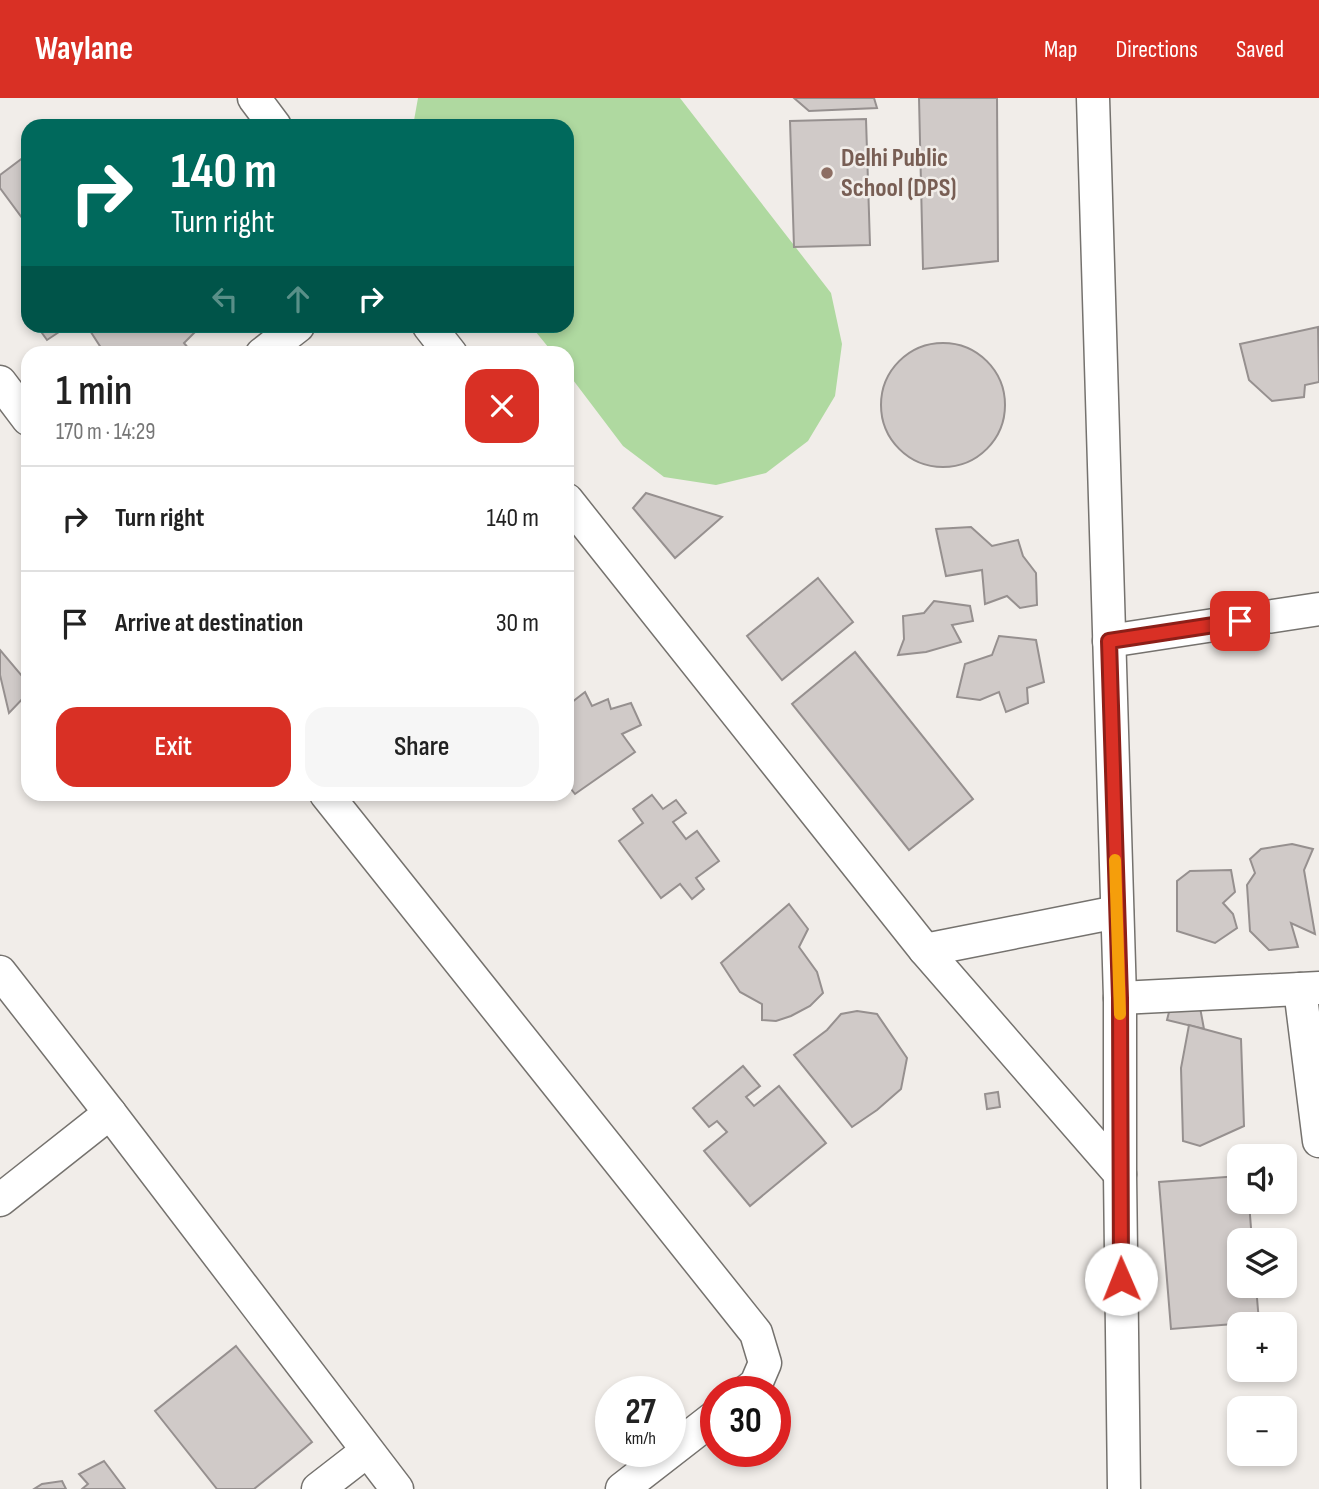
<!DOCTYPE html>
<meta charset="utf-8">
<style>
body{margin:0;font-family:"Sofia Sans Condensed",sans-serif;background:#f6f6f6;color:#222;height:100vh;display:flex;flex-direction:column;font-size:26px;white-space:nowrap}
*{box-sizing:border-box;margin:0}
p{font-size:23px;color:#767676}
.icon{flex:none;width:38px;height:38px;fill:none;stroke:currentColor;stroke-width:2;stroke-linecap:round;stroke-linejoin:round}
.map{position:relative;flex:1;overflow:hidden}
.drawer{position:absolute;left:21px;top:248px;width:553px;height:455px;display:flex;flex-direction:column;background:#fff;border-radius:21px;box-shadow:0 4px 10px #0003}
.drawer>*{flex:none}
.banner{position:absolute;left:21px;top:21px;width:553px;height:214px;border-radius:21px;box-shadow:0 4px 10px #0003;background:#00695c;color:#fff;overflow:hidden}
.tools{position:absolute;left:1227px;top:1046px;display:grid;gap:14px}
.tools a{display:grid;place-items:center;width:70px;height:70px;border-radius:14px;background:#fff;box-shadow:0 4px 10px #0003;font-size:35px}
.speed{position:absolute;left:595px;top:1278px;display:flex;gap:14px;font-size:35px;font-weight:700;text-align:center}
.speed>*{display:grid;place-content:center;width:91px;height:91px;border-radius:50%;background:#fff;box-shadow:0 4px 10px #0003;line-height:1}
.speed small{font-size:18px;font-weight:400}
.speed .limit{border:10px solid #d22;background:#fff;color:#111}
.pin{position:absolute;display:grid;place-items:center;width:60px;height:60px;color:#fff;margin:-30px;border-radius:14px;box-shadow:0 4px 10px #0006}
.me{position:absolute;width:77px;margin:-38px;rotate:359deg;stroke-linejoin:round;filter:drop-shadow(0 0 5px #0008)}
.turn{display:flex;align-items:center;gap:24px;height:147px;padding:0 35px;font-size:32px}
.turn .icon{width:91px;height:91px;stroke-width:2.5}
.turn b{display:block;font-size:49px;line-height:60px}
.lanes{display:flex;align-items:center;height:66px;padding:0 35px;background:#0003;justify-content:center;gap:35px;direction:ltr}
.lanes .off{opacity:.35}
.round{display:grid;place-items:center;flex:none;width:74px;height:74px;border-radius:21px;background:#f6f6f6}
.overview{display:flex;align-items:center;justify-content:space-between;height:119px;padding:0 35px}
h1{font-size:42px;font-weight:600;line-height:52px}
.action{display:flex;gap:14px;margin-top:auto;padding:14px 35px}
.action a{flex:1;height:80px;border-radius:21px;background:#d93025;color:#fff;font-size:28px;font-weight:600;line-height:80px;text-align:center}
.action a+a{background:#f6f6f6;color:#222}
ul{padding:0;list-style:none}
li{display:flex;align-items:center;gap:21px;height:105px;padding:0 35px;border-top:2px solid #e0e0e0}
li div{flex:1}
li b{display:block;font-size:26px}
li em{font-style:normal}
header{display:flex;align-items:center;gap:42px;box-sizing:border-box;height:98px;padding:0 35px;background:#d93025;color:#fff}
header strong{font-size:33px}
nav{display:flex;gap:38px;margin-inline-start:auto;font-size:24px}
.map>svg:first-child{display:block}
.green{fill:#afd9a0}
.building{fill:#d0cac8;stroke:#96908f;stroke-width:2}
.lines{fill:none;stroke-linecap:round;stroke-linejoin:round}
.minor-casing{stroke:#75726e;stroke-width:35}
.minor{stroke:#fff;stroke-width:32}
.route-casing{stroke:#8d1f18;stroke-width:18}
.route{stroke:#d93025;stroke-width:12}
.slow{stroke:#f59e0b;stroke-width:12}
.education-dot{fill:#8d6e63;stroke:#f1ede9;stroke-width:2.5}
.labels{text-anchor:middle;dominant-baseline:central;stroke-width:5;stroke-linejoin:round;paint-order:stroke}
.education-label{font-size:26px;font-weight:bold;fill:#785e54;stroke:#f1ede9;text-anchor:start}
</style>
<header>
<strong>Waylane</strong>
<nav><a>Map</a><a>Directions</a><a>Saved</a></nav>
</header>
<div class="map">
<svg width="1319" height="1391" viewBox="0 0 1319 1391">
<rect width="100%" height="100%" fill="#f1ede9"/>
<path class="green" d="M418 0H680L831 195 842 246 835 298 808 343 766 375 716 387 664 379 623 348 567 274V256L553 255 531 228H567V28H413Z"/>
<g class="building">
<path d="M794 0H874L877 10 809 13Z"/>
<path d="M919 0H997L998 163 923 171Z"/>
<path d="M866 21 870 147 794 149 790 23Z"/>
<path d="M28 56V128L0 90V77Z"/>
<path d="M37 228H68L47 242Z"/>
<path d="M87 228H201L184 245 193 256H105Z"/>
<path d="M1318 229 1319 284 1305 287 1304 299 1272 303 1249 282 1240 246Z"/>
<circle cx="943" cy="307" r="62"/>
<path d="M646 395 722 419 675 460 633 410Z"/>
<path d="M971 429 992 448 1018 442 1023 458 1036 475 1037 507 1020 510 1007 498 985 506 982 472 946 478 936 431Z"/>
<path d="M818 480 853 524 782 582 747 538Z"/>
<path d="M934 503 970 508 973 523 952 527 961 544 926 554 898 557 904 541 903 518 924 515Z"/>
<path d="M999 538 1036 542 1044 584 1027 590 1028 605 1006 614 999 594 980 602 957 599 965 566 992 557Z"/>
<path d="M0 552 28 585V595L9 615 0 577Z"/>
<path d="M855 554 973 701 909 752 792 606Z"/>
<path d="M585 594 592 608 608 601 611 611 631 605 641 627 622 636 635 654 575 696 567 686V608Z"/>
<path d="M652 697 663 711 676 702 686 715 673 724 686 741 697 733 719 763 696 780 704 791 692 801 680 786 661 800 619 743 643 725 633 711Z"/>
<path d="M1292 746 1313 751 1304 772 1315 836 1291 825 1298 849 1269 852 1250 833 1247 787 1255 775 1250 761 1261 751Z"/>
<path d="M1231 772 1235 794 1223 805 1233 816 1237 830 1215 845 1177 833V783L1190 773Z"/>
<path d="M789 806 808 831 799 849 817 874 823 895 810 908 791 918 776 923 762 922V906L740 894 721 865Z"/>
<path d="M1199 904 1204 931 1167 922 1171 906Z"/>
<path d="M857 913 877 916 907 960 901 991 877 1012 852 1029 794 957 827 932 841 916Z"/>
<path d="M1189 927 1241 941 1244 1028 1200 1048 1183 1043 1181 970Z"/>
<path d="M743 968 760 988 746 999 754 1008 779 988 826 1045 750 1108 704 1053 727 1034 717 1023 709 1029 693 1010Z"/>
<path d="M998 994 1000 1009 987 1011 985 996Z"/>
<path d="M1239 1078V1104H1249L1252 1143H1239V1188H1256L1259 1224 1171 1231 1159 1084Z"/>
<path d="M236 1248 312 1344 254 1391H217L155 1313Z"/>
<path d="M104 1363 125 1391H82L88 1386 79 1376Z"/>
<path d="M62 1383 66 1391H34L42 1386Z"/>
</g>
<g class="lines">
<defs>
<g id="minor">
<path d="M254 0 275 28"/>
<path d="M1093 0 1120 900V1076L1124 1391"/>
<path d="M429 228 451 256"/>
<path d="M262 256 298 228"/>
<path d="M0 284 28 321"/>
<path d="M567 402 925 852 1120 1076"/>
<path d="M1109 543 1319 511"/>
<path d="M326 696 756 1235 765 1265 756 1286 747 1293"/>
<path d="M925 852 1117 814"/>
<path d="M0 874 110 1015 397 1391"/>
<path d="M1300 891 1319 1043"/>
<path d="M1120 900 1319 890"/>
<path d="M0 1102 110 1015"/>
<path d="M318 1391 367 1353"/>
<path d="M622 1391 716 1318"/>
</g>
</defs>
<use href="#minor" class="minor-casing"/>
<use href="#minor" class="minor"/>
</g>
<g class="lines">
<defs>
<path id="route" d="M1121 1181 1120 900 1109 543 1240 523"/>
</defs>
<use href="#route" class="route-casing"/>
<use href="#route" class="route"/>
<path class="slow" d="M1115 762 1120 916"/>
</g>
<circle class="education-dot" cx="827" cy="75" r="7"/>
<g class="labels">
<g class="education-label">
<text x="841" y="60">Delhi Public<tspan x="841" dy="30">School (DPS)</tspan></text>
</g>
</g>
</svg>
<div class="tools">
<a><svg class="icon" aria-label="sound" viewBox="0 0 24 24"><path d="M4 9h4l5-4v14l-5-4H4zM17 9q2 3 0 6"/></svg></a>
<a><svg class="icon" aria-label="layers" viewBox="0 0 24 24"><path d="M12 4l9 5-9 5-9-5zM3 14l9 5 9-5"/></svg></a>
<a>+</a>
<a>−</a>
</div>
<div class="speed"><div>27<small>km/h</small></div><div class="limit">30</div></div>
<div class="pin" style="left:1240px;top:523px;background:#d93025"><svg class="icon" aria-label="arrive" viewBox="0 0 24 24"><path d="M6 21V4h12l-3 4 3 4H6"/></svg></div>
<svg class="me" style="left:1121px;top:1181px" viewBox="-20 -20 40 40"><circle r="19" fill="#fff"/><path d="M0-13L10 11 0 6-10 11z" fill="#d93025"/></svg>
<div class="banner">
<div class="turn"><svg class="icon" aria-label="right" viewBox="0 0 24 24"><path d="M7 20v-9h11M14 6l5 5-5 5"/></svg><div><b>140 m</b>Turn right</div></div>
<div class="lanes"><svg class="icon off" aria-label="left" viewBox="0 0 24 24"><path d="M17 20v-9H6M10 6l-5 5 5 5"/></svg><svg class="icon off" aria-label="ahead" viewBox="0 0 24 24"><path d="M12 20V5M6 11l6-6 6 6"/></svg><svg class="icon" aria-label="right" viewBox="0 0 24 24"><path d="M7 20v-9h11M14 6l5 5-5 5"/></svg></div>
</div>
<section class="drawer">
<div class="overview"><div><h1>1 min</h1><p>170 m · 14:29</p></div><a class="round" style="background:#d93025;color:#fff"><svg class="icon" aria-label="close" viewBox="0 0 24 24"><path d="M6 6l12 12M18 6L6 18"/></svg></a></div>
<ul>
<li><svg class="icon" aria-label="right" viewBox="0 0 24 24"><path d="M7 20v-9h11M14 6l5 5-5 5"/></svg><div><b>Turn right</b></div><em>140 m</em></li>
<li><svg class="icon" aria-label="arrive" viewBox="0 0 24 24"><path d="M6 21V4h12l-3 4 3 4H6"/></svg><div><b>Arrive at destination</b></div><em>30 m</em></li>
</ul>
<div class="action"><a>Exit</a><a>Share</a></div>
</section>
</div>
